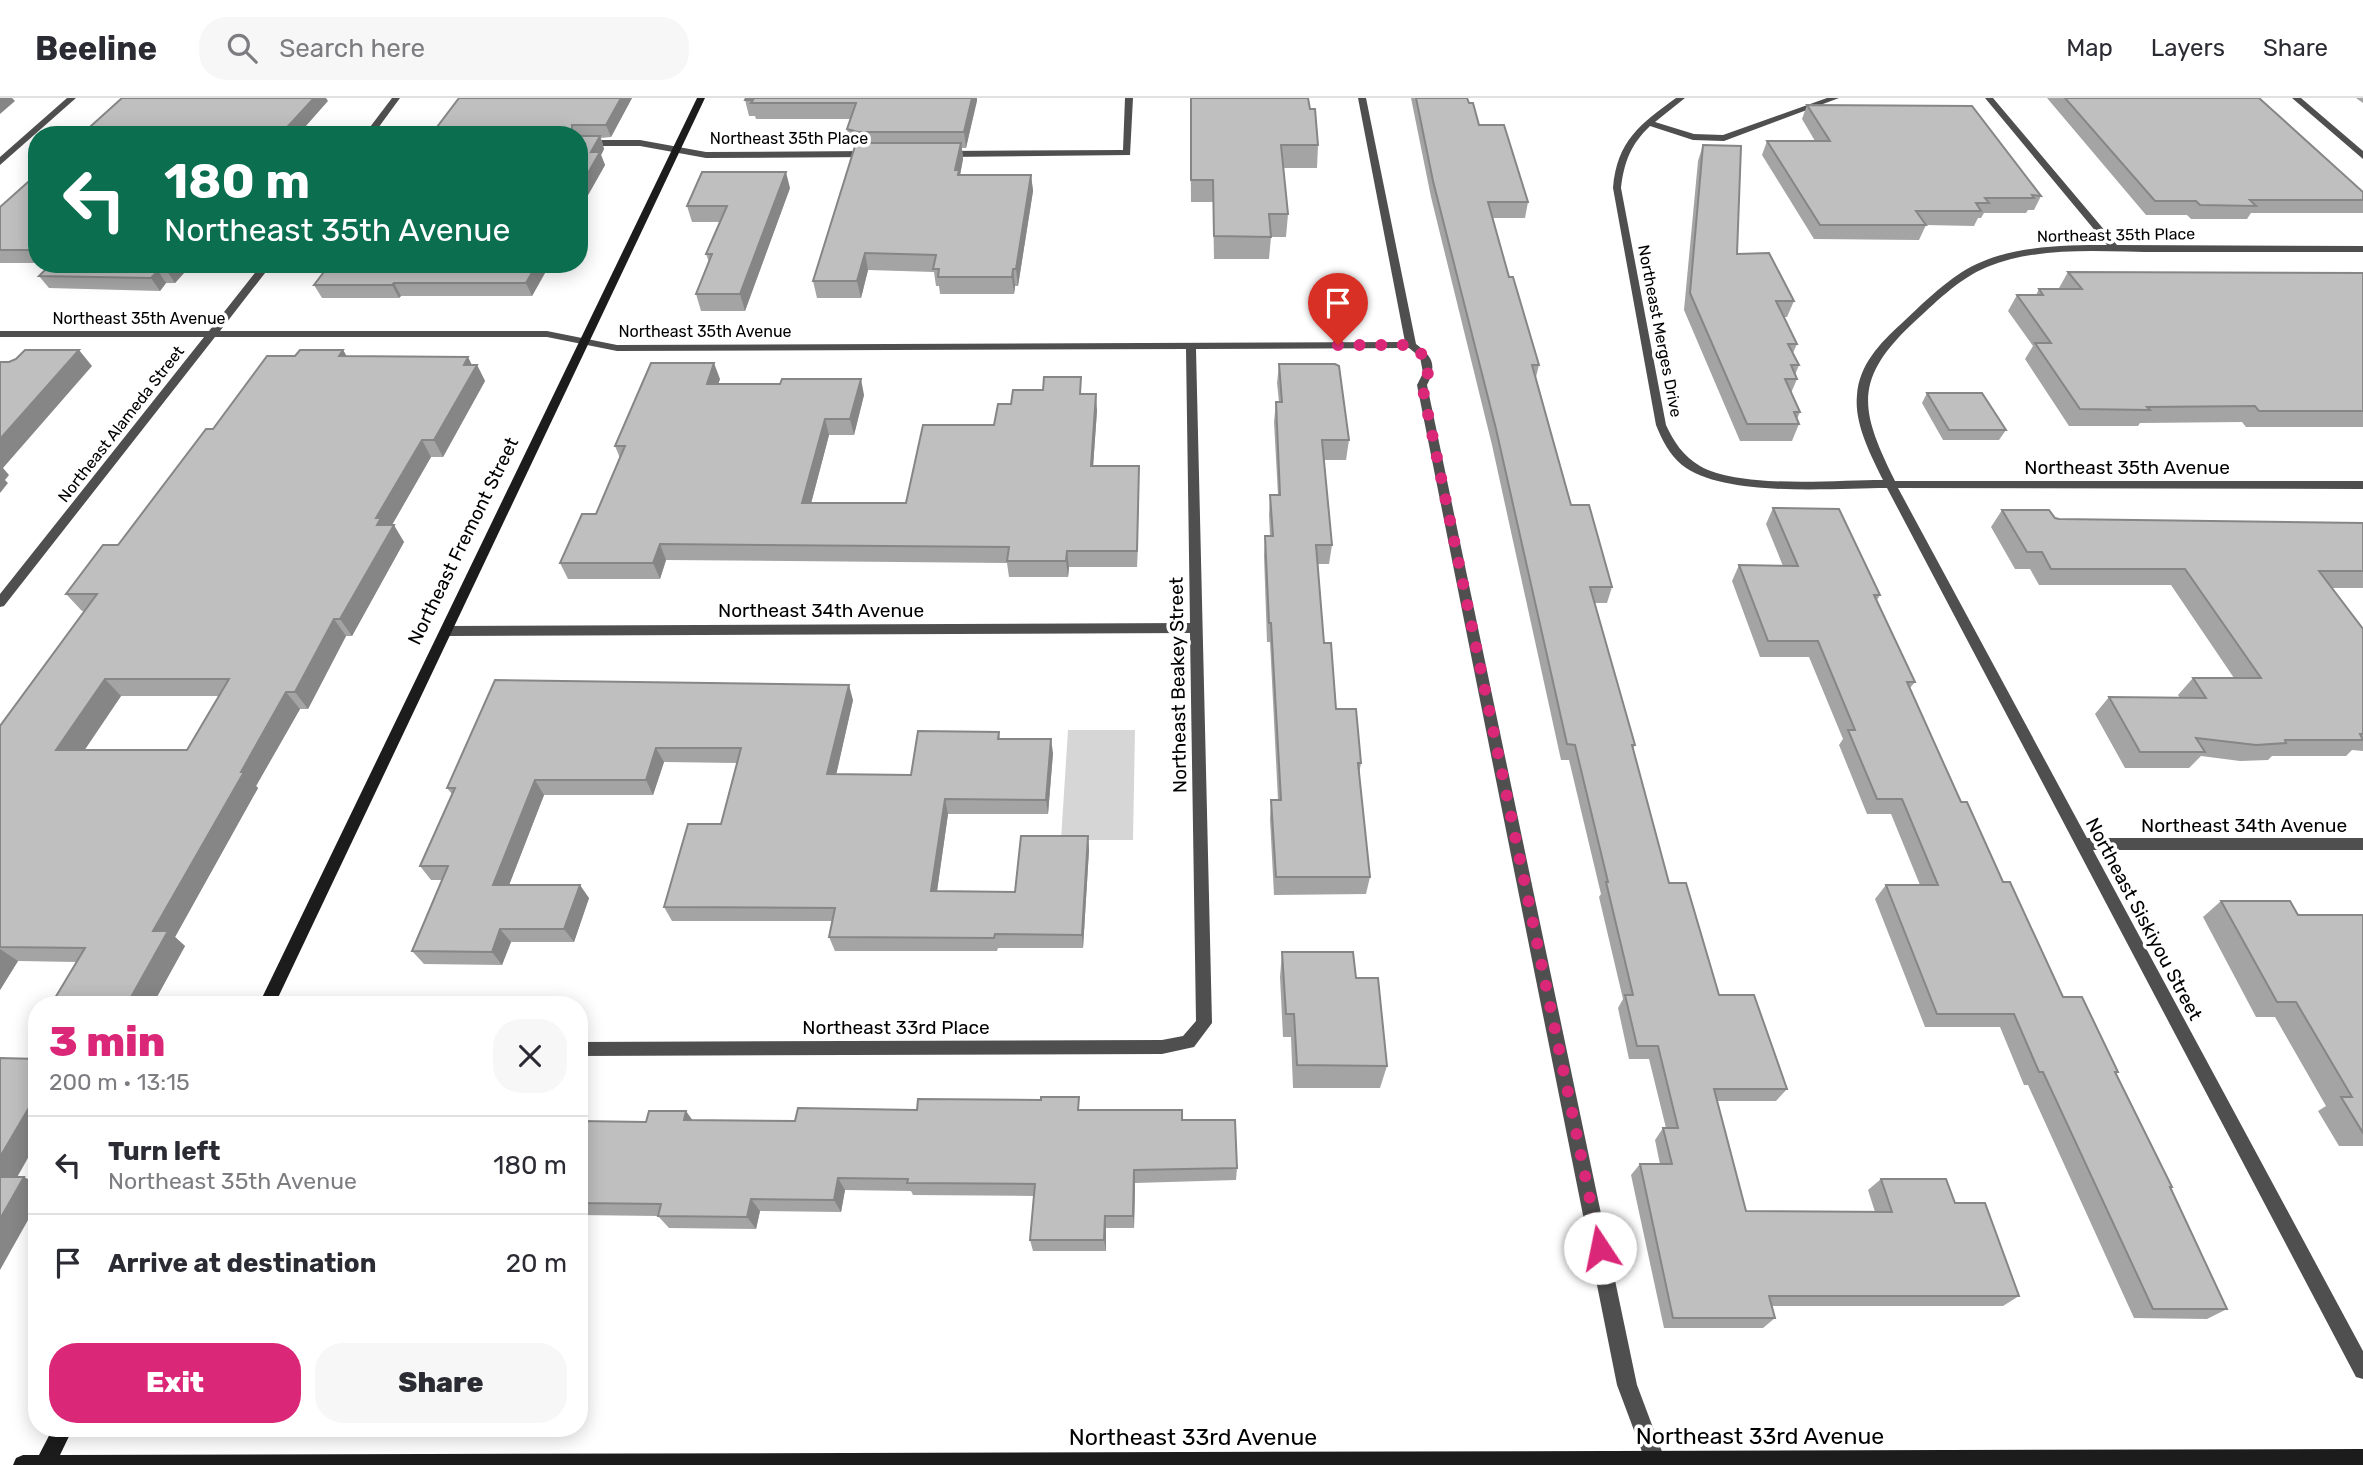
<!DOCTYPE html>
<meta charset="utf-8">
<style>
body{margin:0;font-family:Rubik,sans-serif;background:#f7f7f7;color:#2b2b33;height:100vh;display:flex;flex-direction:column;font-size:26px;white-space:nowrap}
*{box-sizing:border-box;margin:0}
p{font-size:23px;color:#7c7c81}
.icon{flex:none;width:38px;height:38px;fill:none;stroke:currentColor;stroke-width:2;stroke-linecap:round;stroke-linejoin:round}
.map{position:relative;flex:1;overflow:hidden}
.drawer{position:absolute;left:28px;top:898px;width:560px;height:441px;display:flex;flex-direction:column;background:#fff;border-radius:28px;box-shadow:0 4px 18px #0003}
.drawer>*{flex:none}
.guide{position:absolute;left:28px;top:28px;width:560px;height:147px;border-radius:28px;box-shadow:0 4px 18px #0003;background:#0b6e4f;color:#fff;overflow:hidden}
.pin{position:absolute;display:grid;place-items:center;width:60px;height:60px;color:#fff;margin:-72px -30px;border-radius:50% 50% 50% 0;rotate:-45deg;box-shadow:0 0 7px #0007}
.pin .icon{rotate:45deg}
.me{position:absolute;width:77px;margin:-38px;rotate:349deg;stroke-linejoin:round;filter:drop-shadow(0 0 5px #0008)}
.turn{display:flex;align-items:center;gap:24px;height:147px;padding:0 21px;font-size:32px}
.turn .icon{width:91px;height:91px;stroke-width:2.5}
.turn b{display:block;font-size:49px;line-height:60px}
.round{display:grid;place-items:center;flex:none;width:74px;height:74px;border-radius:28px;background:#f7f7f7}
.head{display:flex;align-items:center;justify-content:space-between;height:119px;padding:0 21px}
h1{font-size:42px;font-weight:800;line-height:52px;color:#db2777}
.primary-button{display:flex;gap:14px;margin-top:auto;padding:14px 21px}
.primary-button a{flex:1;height:80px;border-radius:28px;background:#db2777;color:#fff;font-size:28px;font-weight:800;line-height:80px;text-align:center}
.primary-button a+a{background:#f7f7f7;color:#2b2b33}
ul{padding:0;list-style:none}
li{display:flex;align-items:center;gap:21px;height:98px;padding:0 21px;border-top:2px solid #e1e1e2}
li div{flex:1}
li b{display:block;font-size:26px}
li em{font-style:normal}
header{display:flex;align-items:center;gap:42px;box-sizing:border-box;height:98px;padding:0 35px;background:#fff;border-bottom:2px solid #e1e1e2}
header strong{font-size:33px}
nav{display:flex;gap:38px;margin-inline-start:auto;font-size:24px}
.search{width:490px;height:63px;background:#f7f7f7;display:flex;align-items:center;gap:18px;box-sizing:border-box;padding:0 24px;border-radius:28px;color:#7c7c81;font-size:26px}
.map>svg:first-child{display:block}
.green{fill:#d6d6d6}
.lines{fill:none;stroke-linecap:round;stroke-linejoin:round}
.street{fill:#4f4f4f;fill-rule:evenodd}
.secondary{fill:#1c1c1c;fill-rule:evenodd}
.wall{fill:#a4a4a4;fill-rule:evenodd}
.shaded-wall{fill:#868686}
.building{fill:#bfbfbf;stroke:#868686;stroke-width:2;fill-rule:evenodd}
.route{stroke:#db2777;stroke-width:12;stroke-dasharray:0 21.6}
.labels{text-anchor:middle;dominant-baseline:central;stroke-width:7;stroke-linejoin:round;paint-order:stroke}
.far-street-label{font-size:16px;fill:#000;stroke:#fff}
.street-label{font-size:19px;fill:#000;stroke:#fff}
.near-street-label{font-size:23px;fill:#000;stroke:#fff}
</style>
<header>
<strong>Beeline</strong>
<div class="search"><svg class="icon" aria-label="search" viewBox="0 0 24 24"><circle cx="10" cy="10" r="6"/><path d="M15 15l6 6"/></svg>Search here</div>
<nav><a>Map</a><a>Layers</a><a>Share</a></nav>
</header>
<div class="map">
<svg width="2363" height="1367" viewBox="0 0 2363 1367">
<rect width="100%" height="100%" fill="#fff"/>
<path class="green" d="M1068 632H1135L1133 742H1061Z"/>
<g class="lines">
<g class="street">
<path d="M67 0H76L0 67V59Z"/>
<path d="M392 0H400L373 37H364Z"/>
<path d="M1125 0H1133L1130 57 945 59 941 56 945 53 1123 52Z"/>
<path d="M1358 0H1366L1416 246C1433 259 1437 267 1427 287L1637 1287 1667 1367H1647L1617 1287 1417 287 1423 275 1420 259 1409 250 1196 251 1212 925 1194 949 1162 956 579 958V944L1162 942 1183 938 1196 923 1190 535 446 538 440 533 446 528 1190 525 1186 251 617 253 547 239H215L4 508 0 509V496L204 239H0V233H209L262 166H272L220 233H547L617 247 1405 244Z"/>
<path d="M1676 0H1685L1655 24 1694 36 1723 37 1827 0H1839L1724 43 1693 42 1650 28C1631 46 1624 64 1621 90L1666 327C1674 344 1683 358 1700 368 1740 391 1835 382 1883 382 1871 357 1854 326 1857 297 1859 267 1880 245 1901 226 1920 208 1939 189 1962 174 2003 148 2059 147 2107 147L1985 0H1993L2117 147 2363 148V154C2296 154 2228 154 2161 154 2103 154 2042 147 1987 169 1958 181 1934 206 1911 227 1852 283 1861 314 1895 383H2363V391L1898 390 2087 740H2363V752H2093L2363 1253V1281L2356 1279 1887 390C1833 390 1724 400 1682 367 1669 356 1662 342 1656 327L1613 90C1617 43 1640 26 1676 0Z"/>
<path d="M2292 0H2301L2363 53V61Z"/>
<path d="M579 42H640L706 54 872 53 876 56 872 59 706 60 640 48H579Z"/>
</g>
<g class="secondary">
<path d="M697 0H705L275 906H259Z"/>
<path d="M53 1330H73L60 1357 2363 1351V1367H13L16 1360 23 1357H39Z"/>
</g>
</g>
<g class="wall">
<path d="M632 0 611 39 601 40 604 51 601 57 605 67 579 113V37H431Z"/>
<path d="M746 0H977L966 50H962L963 61 960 77H1031L1033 93 1018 188H1015L1014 196H940L939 188H936L934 174 868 172 861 200H817L813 183 855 49 850 47 847 31 850 21H756L755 18H749L745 2Z"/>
<path d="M1190 0 1310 11 1318 47 1317 70H1283L1288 116 1286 139H1271L1269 161H1214L1213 104H1191Z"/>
<path d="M1411 0H1467L1469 5 1479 27 1528 104 1525 120H1493L1509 179 1539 267 1536 279 1571 407 1612 489 1607 505H1595L1635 647 1633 651 1669 785 1719 897 1787 991 1776 1003H1717L1746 1113 1875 1114 1868 1092 1881 1081 1955 1105 2019 1198 2003 1208H1772L1775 1220 1763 1230H1664L1631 1077 1640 1066H1660L1655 1042 1663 1030H1666L1649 961H1629L1618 910 1623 901 1599 799 1601 796 1569 662H1561L1492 347 1431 99Z"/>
<path d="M2047 0H2259L2363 94V115H2251L2247 121H2191L2187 117H2146Z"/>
<path d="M2356 0H2363V5Z"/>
<path d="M1807 7 2041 98 2034 112H2028L2026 115H1984L1981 120H1978L1974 128 1926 127 1919 142 1814 141 1762 57 1767 43H1815L1802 21Z"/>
<path d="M1703 47 1737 156 1794 203 1787 219H1784L1797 246 1793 255 1799 267 1795 277 1797 281 1791 295 1800 314 1797 321 1799 326 1792 343H1740L1684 212 1698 63Z"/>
<path d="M37 76V165H0V109Z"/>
<path d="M790 90 745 213H701L696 196 709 164 706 156 720 124H692L687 108Z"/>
<path d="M51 166H192L175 185H166L160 193 49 190 39 178Z"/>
<path d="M330 166H550L532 198H401L399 200H322L314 187Z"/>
<path d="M2068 174 2363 175V329H2246L2242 324 2140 325 2138 328H2069L2025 261 2033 248 2008 213 2017 197H2036L2039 191H2060L2059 190Z"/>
<path d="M343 252 347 259 477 267 485 283 443 359H431L392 427 404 444 352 538H346L308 611H300L256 688 258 690 175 839 185 848 153 906H64L55 900 76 864 18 863 0 892V628L84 513H82L66 496 118 447 213 331 295 258ZM121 598H219L187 652H84Z"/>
<path d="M1279 266 1349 342 1346 362H1324L1332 447 1329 466H1318L1324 545 1336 611 1361 665 1359 676 1370 779 1366 796 1274 797 1270 721 1271 702H1278L1270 544H1267L1264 458 1265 438H1270L1269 417 1270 397H1278L1274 324 1276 304H1279L1277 285Z"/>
<path d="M720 281 718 286 864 297 854 337H829L811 405H906L994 327 1011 306 1082 296 1097 312 1093 368 1139 384 1137 469H1069L1068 479H1009L1007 465 666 462 660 481H568L560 465 596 416 620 360 615 348Z"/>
<path d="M1927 295 2006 332 1999 342H1943L1922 305Z"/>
<path d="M1773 410 1880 497 1877 502 1915 584 1910 590 1961 704 2063 899 2118 974 2116 976 2172 1089 2171 1090 2227 1211 2207 1221 2134 1220 2028 987H2024L2000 929H1925L1875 801 1886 787H1920L1891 716H1867L1839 647 1843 641 1809 559H1760L1732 483 1739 467 1783 468 1766 426Z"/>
<path d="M2002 412 2059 421 2363 425V490H2332L2363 531V653L2352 652 2346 658H2272L2268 662 2240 663 2201 658 2189 670H2125L2095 616 2109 599 2180 600 2178 597 2193 580H2234L2171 487H2039L2030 471H2015L1991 429Z"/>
<path d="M853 602 836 676 911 677 999 634 1000 641 1053 655 1048 716H948L937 793 1015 794 1088 738 1089 752 1083 850H998L997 853H835L829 839 832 823H672L664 809 721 726 737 665 664 664 653 697H544L509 787 589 800 574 844H511L502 867 424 866 412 853 442 782H431L420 768 452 696 447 690Z"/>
<path d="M2221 803 2298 817H2363V1048H2339L2318 1013 2326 1008 2275 919H2256L2203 819Z"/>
<path d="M1282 854 1356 880 1387 968 1380 990H1293L1291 939H1283L1280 879Z"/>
<path d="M917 1012H1081L1182 1022 1237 1070 1236 1082 1135 1085 1134 1130H1106V1153H1033L1030 1142 1034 1098 913 1097 911 1093 845 1092 841 1114 760 1113 756 1131 669 1130 658 1118 579 1117V1023L646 1024 693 1022 795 1023Z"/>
</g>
<g class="shaded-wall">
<path d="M0 0H12L15 3 0 16Z"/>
<path d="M314 0H326L328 3 298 37H280Z"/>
<path d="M621 0H632L611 39 606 27Z"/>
<path d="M972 0H977V3L966 50 964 34Z"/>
<path d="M600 38 604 51 601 57 605 67 579 113V91L591 54Z"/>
<path d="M961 45 963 61 960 77 961 88 955 72Z"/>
<path d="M786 74 790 90 745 213 740 196Z"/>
<path d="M1031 77 1033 93 1018 188 1016 171Z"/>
<path d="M865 155 868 172 861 200 857 183Z"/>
<path d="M172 166H192L175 185 167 173Z"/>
<path d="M537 166H550L532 198 526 185Z"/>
<path d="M1013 171 1015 188 1014 196 1012 179Z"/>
<path d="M158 173 166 185 160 193 151 180Z"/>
<path d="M394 185 401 198 399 200 392 187Z"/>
<path d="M79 252 92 268 3 370 9 377 5 382 8 385 0 395V341Z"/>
<path d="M343 252 353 269 339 258Z"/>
<path d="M468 259 474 271 477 267 485 283 443 359 434 342 464 267Z"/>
<path d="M714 265 720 281 712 302 707 286Z"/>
<path d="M861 281 864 297 854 337 850 321Z"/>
<path d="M1096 296 1097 312 1092 384 1091 368Z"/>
<path d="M825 321 829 337 807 421 802 405Z"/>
<path d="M422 342 431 359 389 432 394 427 404 444 352 538 340 521 377 427 376 420Z"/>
<path d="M1139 368V384L1137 469V453Z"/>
<path d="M660 446 666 462 660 481 653 465Z"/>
<path d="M1067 453 1069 469 1068 479 1066 463Z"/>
<path d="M334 521 346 538 308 611 295 594Z"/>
<path d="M105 581 121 598 74 668 56 652Z"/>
<path d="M849 587 853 602 833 691 827 676Z"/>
<path d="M286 594 300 611 256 688 258 690 175 839 185 848 153 906H138L130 901 153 833Z"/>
<path d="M1051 641 1053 655 1048 716 1046 702Z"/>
<path d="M656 650 664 664 653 697 646 682Z"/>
<path d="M535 682 544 697 504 800 493 787Z"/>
<path d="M945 701 948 716 935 807 931 793Z"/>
<path d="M1088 738 1089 752 1083 850 1082 837Z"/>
<path d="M580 787 589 800 574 844 564 831Z"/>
<path d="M500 831 511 844 502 867 492 854Z"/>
<path d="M0 851 18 863 0 892Z"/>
<path d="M37 996V1044L11 1090 0 1085V1059Z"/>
<path d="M686 1013 696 1027 684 1022Z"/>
<path d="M1134 1072 1135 1085 1134 1130 1133 1118Z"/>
<path d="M24 1079 37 1086V1106L0 1172V1121Z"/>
<path d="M838 1080 845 1092 841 1114 834 1102Z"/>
<path d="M751 1101 760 1113 756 1131 747 1119Z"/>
<path d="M1105 1118 1106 1130V1153L1104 1142Z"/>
</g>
<g class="building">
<path d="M122 0H314L280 37H81Z"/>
<path d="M459 0H621L606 27H572V35L573 37H431Z"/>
<path d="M746 0H972L964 34H858L847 31 856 5H751L753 2H745Z"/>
<path d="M1191 0H1308L1310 11H1315L1318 47H1281L1288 116H1269L1271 139 1214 138 1213 82H1191Z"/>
<path d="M1416 0H1467L1469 5H1473L1479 27H1504L1528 104H1488L1509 179H1513L1539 267H1532L1571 407H1589L1612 489H1590L1635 647H1632L1669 785H1686L1719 897H1754L1787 991H1714L1746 1113 1892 1114 1881 1081H1946L1955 1105H1985L2019 1198H1769L1775 1220H1673L1640 1066H1672L1663 1030H1678L1658 948H1637L1625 897H1633L1606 784H1608L1575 647 1567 646 1496 331 1433 83Z"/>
<path d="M2065 0H2259L2363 94V102H2250L2256 108 2200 107 2196 103H2155Z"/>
<path d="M1807 7 1972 8 2041 98 2032 97 2034 100H1985L1989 105H1976L1981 113H1916L1926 127H1820L1767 43H1830Z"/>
<path d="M579 38H600L591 54H600L579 91Z"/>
<path d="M856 45H961L955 72H959L958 77H1031L1016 171H1013L1012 179H938L939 171H933L936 157 865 155 857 183H813Z"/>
<path d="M1703 47 1741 48 1737 156 1769 155 1794 203H1776L1797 246H1788L1799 267H1791L1797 281H1785L1800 314H1794L1799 326H1747L1690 195Z"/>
<path d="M702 74H786L740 196H696L712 156H706L727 108H687Z"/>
<path d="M37 76V152H0V109Z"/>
<path d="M51 166H172L167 173H158L151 180 39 178Z"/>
<path d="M330 166H537L526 185H394L392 187H314Z"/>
<path d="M2068 174 2363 175V313H2259L2255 308 2147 309 2150 312 2080 311 2035 245H2051L2017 197H2043L2039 191H2082Z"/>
<path d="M25 252H79L0 341V264H9L16 261Z"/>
<path d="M300 252H343L339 258 468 259 464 267H477L434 342H422L376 420H381L377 427H394L340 521H334L295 594H286L241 674H244L153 833H168L130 901 55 900 85 850 0 849V628L97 496H66L103 447H118L206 331H213L267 258H295ZM105 581H229L187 652H56Z"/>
<path d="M651 265H714L707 286H780L782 281H861L850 321H825L802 405H906L923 327H994L998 306H1011L1013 292H1043L1044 279H1081L1080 296H1096L1091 368H1139L1137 453H1067L1066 463H1007L1009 449 660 446 653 465H560L582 416H596L625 348H615Z"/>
<path d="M1279 266H1335L1339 268 1349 342H1322L1332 447H1316L1324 545H1331L1336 611H1356L1361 665H1358L1370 779H1276L1271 702H1281L1271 525H1269L1265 438H1273L1270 397H1280L1276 304H1282Z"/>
<path d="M1927 295H1982L2006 332H1949Z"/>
<path d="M1773 410 1839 411 1880 497H1874L1915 584H1907L1961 704H1967L2003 784H2010L2063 899H2082L2118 974H2115L2172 1089H2170L2227 1211H2153L2043 974H2039L2014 916H1937L1886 787H1938L1902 701H1877L1848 632H1855L1818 543H1768L1739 467 1798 468Z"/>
<path d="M2002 412H2049L2055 420 2059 421 2363 425V473H2319L2363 531V636H2360L2363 642H2285L2286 645 2256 647 2196 640 2205 654H2140L2109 599 2206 600 2193 580H2261L2185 471H2051L2042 454H2027Z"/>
<path d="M495 582 849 587 827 676 911 677 918 633 999 634 998 641H1051L1046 702 945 701 931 793 1015 794 1021 738H1088L1082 837 995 836 994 840 829 839 835 810 664 809 688 726H721L741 650H656L646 682H535L493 787H580L564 831H500L492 854 412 853 448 768H420L455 690H447Z"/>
<path d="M2221 803H2290L2298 817H2363V1035L2341 999H2352L2296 904H2277Z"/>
<path d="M1282 854H1353L1356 880H1378L1387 968 1297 967 1294 916H1286Z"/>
<path d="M0 960 37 961V996L0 1059Z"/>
<path d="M1041 999H1079L1078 1012H1182V1022H1235L1237 1070 1134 1072 1133 1118H1105L1104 1142H1030L1035 1086 907 1085 908 1081 838 1080 834 1102 751 1101 747 1119 658 1118 661 1106 579 1105V1023L646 1024 649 1013H686L684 1022 795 1023 798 1010 917 1012 918 1001 1041 1002Z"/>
<path d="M0 1079H24L0 1121Z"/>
</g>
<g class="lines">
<path class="route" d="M1338 247H1411L1424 258 1428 275 1422 287 1600 1150"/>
</g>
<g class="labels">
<g class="far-street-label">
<text x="789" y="40">Northeast 35th Place</text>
<text transform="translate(2116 137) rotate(-1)">Northeast 35th Place</text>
<text x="139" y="220">Northeast 35th Avenue</text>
<text x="705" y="233">Northeast 35th Avenue</text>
<text transform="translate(1660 233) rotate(79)">Northeast Merges Drive</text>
<text transform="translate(121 326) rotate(-52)">Northeast Alameda Street</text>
</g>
<g class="street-label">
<text x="2127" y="369">Northeast 35th Avenue</text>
<text transform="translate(463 443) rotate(-64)">Northeast Fremont Street</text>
<text x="821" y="512">Northeast 34th Avenue</text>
<text transform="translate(1178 587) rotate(-91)">Northeast Beakey Street</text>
<text x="2244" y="727">Northeast 34th Avenue</text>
<text transform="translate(2144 821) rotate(62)">Northeast Siskiyou Street</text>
<text x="896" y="929">Northeast 33rd Place</text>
</g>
<g class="near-street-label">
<text x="1760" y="1338">Northeast 33rd Avenue</text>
<text x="1193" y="1339">Northeast 33rd Avenue</text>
</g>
</g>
</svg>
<div class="pin" style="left:1338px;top:247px;background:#d93025"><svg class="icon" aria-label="arrive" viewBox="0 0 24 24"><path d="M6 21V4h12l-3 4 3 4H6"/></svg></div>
<svg class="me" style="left:1600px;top:1150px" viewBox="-20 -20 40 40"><circle r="19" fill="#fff"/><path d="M0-13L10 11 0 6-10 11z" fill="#db2777"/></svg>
<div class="guide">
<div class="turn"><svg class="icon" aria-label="left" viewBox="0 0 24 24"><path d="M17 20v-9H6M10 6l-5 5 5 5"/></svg><div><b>180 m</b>Northeast 35th Avenue</div></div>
</div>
<section class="drawer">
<div class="head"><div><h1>3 min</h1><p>200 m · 13:15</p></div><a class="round"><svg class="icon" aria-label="close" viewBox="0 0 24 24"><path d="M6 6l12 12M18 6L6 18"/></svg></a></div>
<ul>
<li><svg class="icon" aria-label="left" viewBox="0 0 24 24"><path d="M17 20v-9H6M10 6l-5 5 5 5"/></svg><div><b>Turn left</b><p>Northeast 35th Avenue</p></div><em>180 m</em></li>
<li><svg class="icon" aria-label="arrive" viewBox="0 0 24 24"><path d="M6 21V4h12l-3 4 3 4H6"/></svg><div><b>Arrive at destination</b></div><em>20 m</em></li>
</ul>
<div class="primary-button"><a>Exit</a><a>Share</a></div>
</section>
</div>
